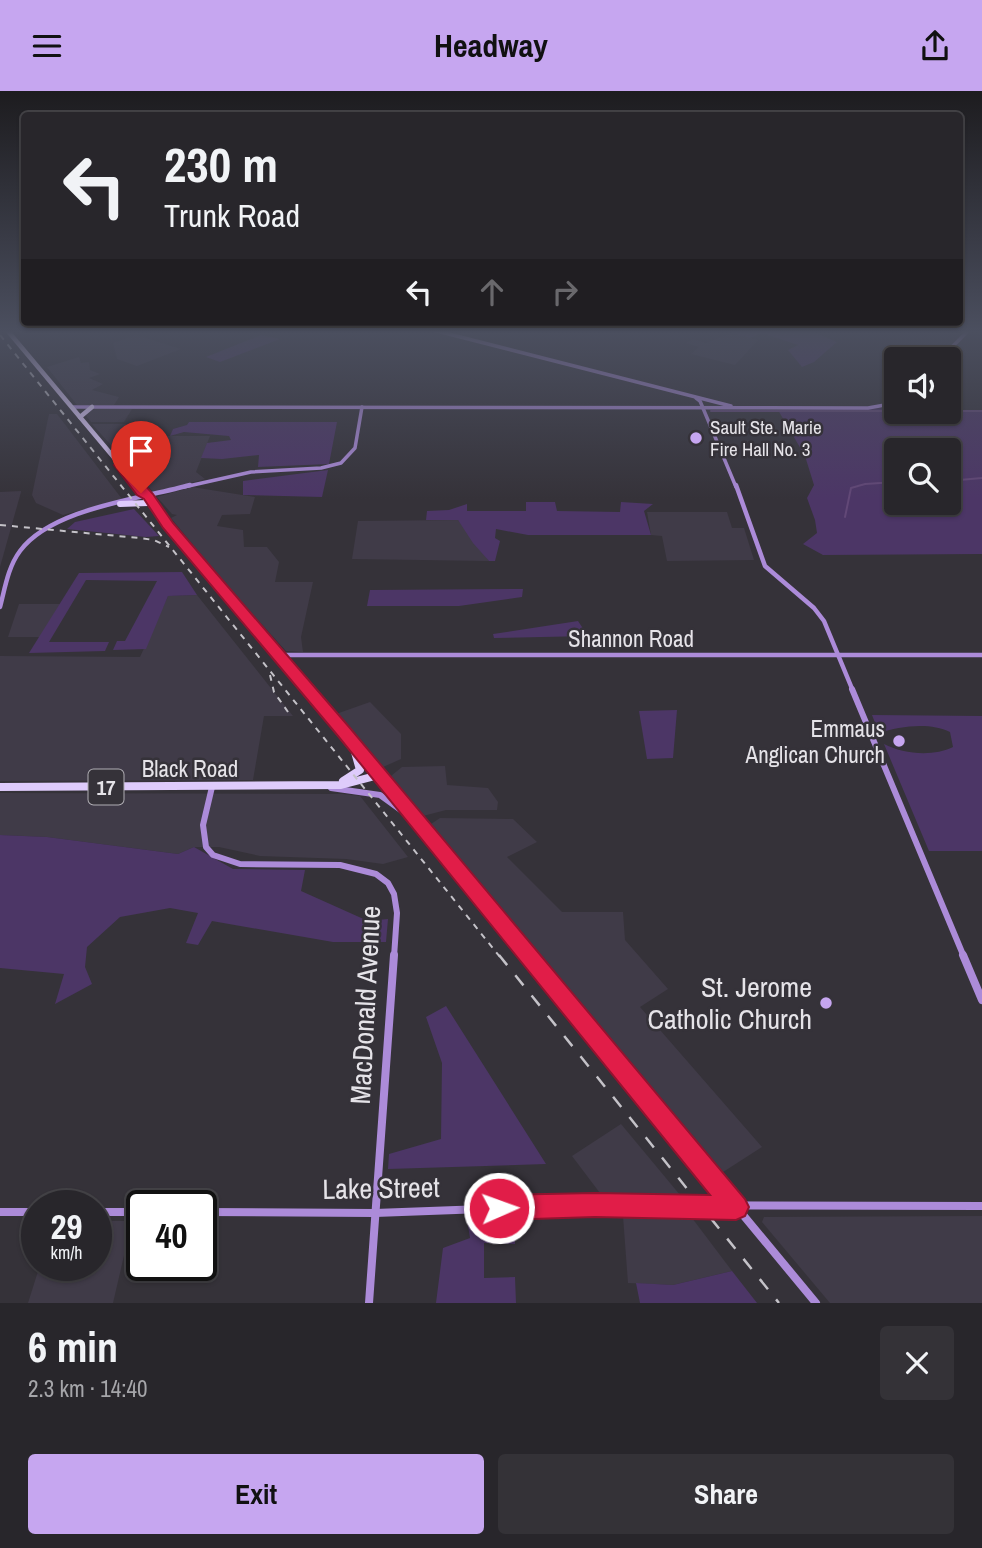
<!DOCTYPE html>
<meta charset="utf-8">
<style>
body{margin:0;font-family:"Archivo Narrow",sans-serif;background:#343237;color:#f1f3f6;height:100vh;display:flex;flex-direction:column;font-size:26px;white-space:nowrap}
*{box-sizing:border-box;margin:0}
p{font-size:23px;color:#a5a5a9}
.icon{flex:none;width:38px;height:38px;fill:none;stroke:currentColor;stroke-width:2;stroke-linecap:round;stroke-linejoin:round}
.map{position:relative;height:1212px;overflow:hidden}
.side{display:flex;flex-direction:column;background:#28262b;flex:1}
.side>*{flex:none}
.banner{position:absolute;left:21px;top:21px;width:942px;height:214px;border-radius:7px;box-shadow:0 2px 5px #0004,0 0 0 2px #444347;background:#28262b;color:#f1f3f6;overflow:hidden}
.fabs{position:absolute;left:884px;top:256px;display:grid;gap:14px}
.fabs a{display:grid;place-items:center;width:77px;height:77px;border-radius:7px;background:#28262b;box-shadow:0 2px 5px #0004,0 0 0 2px #444347;font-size:35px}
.speed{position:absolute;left:21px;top:1099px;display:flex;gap:14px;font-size:35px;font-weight:700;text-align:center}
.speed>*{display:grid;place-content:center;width:91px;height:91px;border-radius:50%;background:#28262b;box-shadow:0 2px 5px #0004,0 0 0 2px #444347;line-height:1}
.speed small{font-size:18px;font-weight:400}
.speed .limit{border:4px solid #111;border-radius:10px;background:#fff;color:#111}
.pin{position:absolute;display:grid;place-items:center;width:60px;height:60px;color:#fff;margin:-72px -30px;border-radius:50% 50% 50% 0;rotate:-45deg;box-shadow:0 0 7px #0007}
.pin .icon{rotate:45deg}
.me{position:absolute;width:77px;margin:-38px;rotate:88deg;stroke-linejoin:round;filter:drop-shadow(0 0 5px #0008)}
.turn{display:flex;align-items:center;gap:24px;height:147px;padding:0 28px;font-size:32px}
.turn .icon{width:91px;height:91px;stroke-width:2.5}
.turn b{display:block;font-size:49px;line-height:60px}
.lanes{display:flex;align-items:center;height:66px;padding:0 28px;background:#0003;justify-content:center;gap:35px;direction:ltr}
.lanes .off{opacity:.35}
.round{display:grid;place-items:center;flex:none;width:74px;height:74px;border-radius:7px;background:#343237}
.overview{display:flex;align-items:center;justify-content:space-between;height:119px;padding:0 28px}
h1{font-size:42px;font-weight:800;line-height:52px}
.action{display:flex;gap:14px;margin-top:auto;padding:14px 28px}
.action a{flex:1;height:80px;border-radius:7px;background:#c6a6f0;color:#111;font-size:28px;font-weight:800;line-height:80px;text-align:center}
.action a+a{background:#343237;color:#f1f3f6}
header{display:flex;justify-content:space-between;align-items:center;height:91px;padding:0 28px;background:#c6a6f0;color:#111;font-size:32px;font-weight:800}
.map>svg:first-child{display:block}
.built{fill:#403b48}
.green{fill:#4c3666;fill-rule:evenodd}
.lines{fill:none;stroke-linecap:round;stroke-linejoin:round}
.stream{stroke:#624877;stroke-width:2}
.secondary-far3{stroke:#ac8bd9;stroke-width:3.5}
.secondary-far2{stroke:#ac8bd9;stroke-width:4.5}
.secondary-far1{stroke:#ac8bd9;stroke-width:6}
.secondary{stroke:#ac8bd9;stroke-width:8}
.highway-far2{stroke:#decbfb;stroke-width:4.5}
.highway-far1{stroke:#decbfb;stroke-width:6}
.highway{stroke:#decbfb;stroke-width:8}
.rail-far1{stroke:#c4c2c8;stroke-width:2;stroke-dasharray:6 6;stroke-linecap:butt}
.rail{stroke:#c4c2c8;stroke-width:2.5;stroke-dasharray:13 13;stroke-linecap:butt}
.route{fill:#e11d48;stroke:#92132f;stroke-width:2}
.poi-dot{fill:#c6a6f0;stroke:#353239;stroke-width:2.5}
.labels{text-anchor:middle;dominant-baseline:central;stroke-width:5;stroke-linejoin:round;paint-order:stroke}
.far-poi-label{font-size:19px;fill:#e5e3e8;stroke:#353239;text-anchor:start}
.shield{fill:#353239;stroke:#b0aeb4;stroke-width:2}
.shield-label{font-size:21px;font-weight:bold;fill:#e5e3e8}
.street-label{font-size:23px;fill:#e5e3e8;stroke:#353239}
.poi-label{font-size:23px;fill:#e5e3e8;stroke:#353239;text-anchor:end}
.near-poi-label{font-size:28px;fill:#e5e3e8;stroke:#353239;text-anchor:end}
.near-street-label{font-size:28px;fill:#e5e3e8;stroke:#353239}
</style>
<header><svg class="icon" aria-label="menu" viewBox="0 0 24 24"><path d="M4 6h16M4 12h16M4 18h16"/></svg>Headway<svg class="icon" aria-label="share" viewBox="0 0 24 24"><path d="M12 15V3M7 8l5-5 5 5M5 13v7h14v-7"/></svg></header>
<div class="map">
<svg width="982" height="1212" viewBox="0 0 982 1212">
<rect width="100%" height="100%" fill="#353239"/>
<g class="built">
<path d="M731 242 758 249 735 274 691 263 699 256 686 252 693 248 706 252Z"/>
<path d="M136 244 181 258 137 275 117 268 113 252Z"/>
<path d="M79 266 81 272 89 271 90 279 100 283 89 287 103 293 92 299 119 306 114 314H77L47 276Z"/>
<path d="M88 318H132L124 331H91L83 321Z"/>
<path d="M49 323H57L122 408 63 424 36 412 32 404Z"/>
<path d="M92 333H139L150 345H210L196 381 205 388 154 402Z"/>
<path d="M192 396 255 406 250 423 222 424 217 435 243 439 244 456H267L279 471 275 491H313L301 546 303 561 286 560 225 493 171 427 177 424 172 423 157 406Z"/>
<path d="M21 400V401L0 476V401Z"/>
<path d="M647 421H727L732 437H744L754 469 667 470 662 445 651 444Z"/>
<path d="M458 429 489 470 352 468 358 430Z"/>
<path d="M197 504 293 625H264L253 689 0 690V565L140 566 168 505Z"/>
<path d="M19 513H60L40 546H8Z"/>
<path d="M370 611 401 643V668L383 676 336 623Z"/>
<path d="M445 675 447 694 488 697 498 711 497 719H446L423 725 391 685 402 676Z"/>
<path d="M0 702 343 703 360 705 408 766 383 773 346 768 260 765 219 756H194L178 763 47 746 0 744Z"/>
<path d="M440 727 513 728 537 751 507 766 562 821H623L625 849 668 898 640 916 762 1056 720 1083 428 735Z"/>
<path d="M621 1033 685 1110H606L572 1065Z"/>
<path d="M689 1123 732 1180 673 1194 628 1192 623 1125Z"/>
<path d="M982 1125V1212H830L762 1131 764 1126Z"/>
<path d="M96 1130H132L113 1212H28L40 1174H96Z"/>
</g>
<g class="green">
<path d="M734 239H809L837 251 814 271 802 276 788 259 798 254 762 242 750 247 731 242Z"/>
<path d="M261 244 280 248 220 271 206 266Z"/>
<path d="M896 317V320L982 319V463L823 464 803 453 817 442 815 429 807 407 814 394 805 365 778 319ZM896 359H948V411H896Z"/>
<path d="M189 331H337L329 373 258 376 259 364 222 368 201 367 207 352 231 349 229 345 184 341 170 345 173 338 187 334Z"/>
<path d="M328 379 322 406 243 404V390Z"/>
<path d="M526 411H555L557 420 620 421 621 411 653 413 644 420 651 444H528L496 438 495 447 500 450 495 470H489L473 452 458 429H426L427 420 449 419 467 413V420H526Z"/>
<path d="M134 418 159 445 146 446 67 438 75 431Z"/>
<path d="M182 481 197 504 168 505 146 558 113 559 117 550H125L157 490 86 489 49 551H109L105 560 29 562 79 482Z"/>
<path d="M523 498 522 506 459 515H367L370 499Z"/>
<path d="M578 530 588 545 494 547 493 543Z"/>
<path d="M677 619 673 667 647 668 639 620Z"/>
<path d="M872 624 982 625V760H929L884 653C903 663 933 666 953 656L950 641C930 631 900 635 879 642Z"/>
<path d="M0 744 47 746 178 763 194 756 233 778 305 779 301 800 368 830 388 828 386 851H333L212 830 198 854 186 852 198 822 170 817 120 826 87 856 85 876 92 893 55 913 64 883 0 877Z"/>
<path d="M446 915 546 1073 388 1078 389 1063 441 1048 442 972 426 926Z"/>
<path d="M466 1123 515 1125V1153L484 1152V1187L515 1186 516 1212H436L443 1157 470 1147Z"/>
<path d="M732 1180 757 1212H640L636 1192 673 1194Z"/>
</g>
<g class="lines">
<g class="stream">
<path d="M711 320H918"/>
<path d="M948 320H982"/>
<path d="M948 390 982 387"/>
<path d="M845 426 851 397 865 393 896 391"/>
</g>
<g class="secondary-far3">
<path d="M433 239 731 315"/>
<path d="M940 268 969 239"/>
<path d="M696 307 700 310 736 396"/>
<path d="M73 316 868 317 896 312"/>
<path d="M184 396 251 381 321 377 341 372 355 357 362 316"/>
</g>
<g class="secondary-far2">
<path d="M736 394 765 475 814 517 824 530 853 600"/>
<path d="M0 516C5 497 8 476 20 460 52 417 141 408 190 394"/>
<path d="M280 564H982"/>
</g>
<g class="secondary-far1">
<path d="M852 598 964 866"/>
<path d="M379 684 529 866"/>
<path d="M212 696 203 734 206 756 213 764 240 773 340 774 376 783 388 792 394 803 397 822 394 866"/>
<path d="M331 697 380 704 416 730"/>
</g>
<g class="secondary">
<path d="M528 864 816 1212"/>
<path d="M963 864 982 909"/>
<path d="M0 1121H37"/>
<path d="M96 1121H142"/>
<path d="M201 1121 375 1122 595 1114 982 1115"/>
<path d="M369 1212 394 864"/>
</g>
<g class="highway-far2">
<path d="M7 239 121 375"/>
<path d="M80 326 92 316"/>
<path d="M120 374 136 396"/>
</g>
<g class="highway-far1">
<path d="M135 394 307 600"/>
<path d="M120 413 148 412"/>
</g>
<g class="highway">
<path d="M343 690 360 679 355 661"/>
<path d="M0 696 341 694 379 684 306 598"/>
</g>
<g class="rail-far1">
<path d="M0 244 500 866"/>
<path d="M0 434 139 447 154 449 169 456"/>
<path d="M270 584 274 601 288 621"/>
</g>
<path class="rail" d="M499 864 779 1212"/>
</g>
<linearGradient id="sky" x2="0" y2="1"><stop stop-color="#1d1c1f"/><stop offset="0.59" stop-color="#4b4f5f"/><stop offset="1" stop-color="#4b4f5f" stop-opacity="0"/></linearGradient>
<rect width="982" height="408" fill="url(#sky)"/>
<path class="route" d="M120 370 124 371 153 403 173 432 350 637 745 1108 749 1116 745 1125 736 1129 595 1126 499 1129 490 1125 487 1117 490 1108 499 1104 595 1102 710 1104 338 645 163 437 144 408 137 404 114 374Z"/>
<g class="poi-dot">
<circle cx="696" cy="347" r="7"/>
<circle cx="899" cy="650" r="7"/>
<circle cx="826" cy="912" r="7"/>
</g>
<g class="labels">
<g class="far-poi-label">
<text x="710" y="336">Sault Ste. Marie<tspan x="710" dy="22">Fire Hall No. 3</tspan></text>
</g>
<rect class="shield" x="88.5" y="678.5" width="35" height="35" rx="5"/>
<g class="shield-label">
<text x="106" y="696">17</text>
</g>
<g class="street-label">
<text x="631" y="547">Shannon Road</text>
<text x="190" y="677">Black Road</text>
</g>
<g class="poi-label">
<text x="885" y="637">Emmaus<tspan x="885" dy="26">Anglican Church</tspan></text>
</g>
<g class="near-poi-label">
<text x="812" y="896">St. Jerome<tspan x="812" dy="32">Catholic Church</tspan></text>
</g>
<g class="near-street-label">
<text transform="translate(365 914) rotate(-87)">MacDonald Avenue</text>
<text transform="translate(381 1097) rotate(-1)">Lake Street</text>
</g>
</g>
</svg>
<div class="fabs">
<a><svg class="icon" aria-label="sound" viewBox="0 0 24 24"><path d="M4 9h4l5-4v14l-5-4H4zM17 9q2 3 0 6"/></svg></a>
<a><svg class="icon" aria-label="search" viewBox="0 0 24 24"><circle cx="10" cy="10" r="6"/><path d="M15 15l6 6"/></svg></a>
</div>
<div class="speed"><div>29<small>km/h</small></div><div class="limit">40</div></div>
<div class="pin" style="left:141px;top:402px;background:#d93025"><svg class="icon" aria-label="arrive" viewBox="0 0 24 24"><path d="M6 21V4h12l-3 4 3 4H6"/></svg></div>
<svg class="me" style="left:499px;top:1117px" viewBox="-20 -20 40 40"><circle r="17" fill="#e11d48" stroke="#fff" stroke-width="3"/><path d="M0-11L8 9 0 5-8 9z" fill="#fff"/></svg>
<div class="banner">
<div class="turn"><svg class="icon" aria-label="left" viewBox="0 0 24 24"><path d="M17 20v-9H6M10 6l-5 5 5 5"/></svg><div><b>230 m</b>Trunk Road</div></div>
<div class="lanes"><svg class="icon" aria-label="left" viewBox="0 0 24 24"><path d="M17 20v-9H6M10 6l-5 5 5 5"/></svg><svg class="icon off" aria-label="ahead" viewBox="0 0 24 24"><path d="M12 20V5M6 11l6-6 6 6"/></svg><svg class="icon off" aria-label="right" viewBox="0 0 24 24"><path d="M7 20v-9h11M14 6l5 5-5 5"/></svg></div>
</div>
</div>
<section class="side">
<div class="overview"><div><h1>6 min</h1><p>2.3 km · 14:40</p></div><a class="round"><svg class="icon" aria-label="close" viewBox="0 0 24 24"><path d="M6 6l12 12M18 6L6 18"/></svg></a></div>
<div class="action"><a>Exit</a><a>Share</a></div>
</section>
